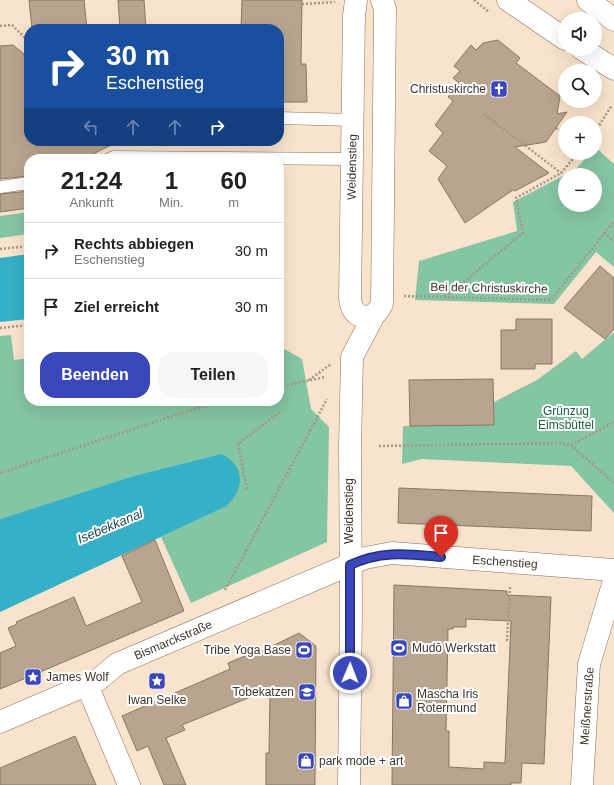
<!DOCTYPE html>
<html lang="de">
<meta charset="utf-8">
<style>
body{margin:0;font-family:Helvetica,sans-serif;background:#f6f6f6;color:#222;height:100vh;display:flex;flex-direction:column;font-size:15px;white-space:nowrap}
*{box-sizing:border-box;margin:0}
p{font-size:13px;color:#767676}
.icon{flex:none;width:22px;height:22px;fill:none;stroke:currentColor;stroke-width:2;stroke-linecap:round;stroke-linejoin:round}
.map{position:relative;flex:1;overflow:hidden}
.panel{position:absolute;left:24px;top:154px;width:260px;height:252px;display:flex;flex-direction:column;background:#fff;border-radius:16px;box-shadow:0 4px 16px #0002}
.panel>*{flex:none}
.guide{position:absolute;left:24px;top:24px;width:260px;height:122px;border-radius:16px;box-shadow:0 4px 16px #0002;background:#1a4fa0;color:#fff;overflow:hidden}
.tools{position:absolute;left:558px;top:12px;display:grid;gap:8px}
.tools a{display:grid;place-items:center;width:44px;height:44px;border-radius:50%;background:#fff;box-shadow:0 4px 16px #0002;font-size:20px}
.pin{position:absolute;display:grid;place-items:center;width:34px;height:34px;color:#fff;margin:-41px -17px;border-radius:50% 50% 50% 0;rotate:-45deg;box-shadow:0 0 4px #0007}
.pin .icon{rotate:45deg}
.me{position:absolute;width:44px;margin:-22px;rotate:1deg;stroke-linejoin:round;filter:drop-shadow(0 0 3px #0008)}
.turn{display:flex;align-items:center;gap:14px;height:84px;padding:0 16px;font-size:18px}
.turn .icon{width:52px;height:52px;stroke-width:2.5}
.turn b{display:block;font-size:28px;line-height:34px}
.lanes{display:flex;align-items:center;height:38px;padding:0 16px;background:#0003;justify-content:center;gap:20px;direction:ltr}
.lanes .off{opacity:.35}
.eta{display:flex;justify-content:space-evenly;align-items:center;height:68px;text-align:center}
.eta b{font-size:24px;font-weight:600;line-height:28px}
.button{display:flex;gap:8px;margin-top:auto;padding:8px 16px}
.button a{flex:1;height:46px;border-radius:16px;background:#3947ba;color:#fff;font-size:16px;font-weight:600;line-height:46px;text-align:center}
.button a+a{background:#f6f6f6;color:#222}
ul{padding:0;list-style:none}
li{display:flex;align-items:center;gap:12px;height:56px;padding:0 16px;border-top:1px solid #e0e0e0}
li div{flex:1}
li b{display:block;font-size:15px}
li em{font-style:normal}
.map>svg:first-child{display:block}
.green{fill:#84c5a3;fill-rule:evenodd}
.water{fill:#35b0c6}
.building{fill:#b9a58f;stroke:#8a7761;fill-rule:evenodd}
.lines{fill:none;stroke-linecap:round;stroke-linejoin:round}
.lane-casing{stroke:#83715b;stroke-width:13}
.street-casing{stroke:#83715b;stroke-width:23}
.primary-casing{stroke:#83715b;stroke-width:23}
.path{stroke:#a69685;stroke-width:2.5;stroke-dasharray:2 2;stroke-linecap:butt}
.lane{stroke:#fff;stroke-width:12}
.street{stroke:#fff;stroke-width:22}
.primary{stroke:#fff;stroke-width:22}
.route-casing{stroke:#252e79;stroke-width:10}
.route{stroke:#3947ba;stroke-width:7}
.labels{text-anchor:middle;dominant-baseline:central;stroke-width:4;stroke-linejoin:round;paint-order:stroke}
.poi-label{font-size:12px;fill:#3e352c;stroke:#fff;text-anchor:start}
.street-label{font-size:12px;fill:#3e352c;stroke:#fff}
.park-label{font-size:12px;fill:#1a5e40;stroke:#fff}
.water-label{font-size:13px;font-style:italic;fill:#194c55;stroke:#fff}
</style>
<div class="map">
<svg width="614" height="785" viewBox="0 0 614 785">
<rect width="100%" height="100%" fill="#f9e3cc"/>
<g class="green">
<path d="M595 147 614 164V267L596 252 554 304 415 300 419 261 517 231 513 202 576 169 590 153H595ZM565 175H595V205H565Z"/>
<path d="M29 212V234L0 238V216Z"/>
<path d="M614 332V513L571 466 422 459 402 464 403 426 493 425 494 402 537 380 576 351 582 359Z"/>
<path d="M11 335 14 360 29 358V401H279V346L302 359 311 409 329 427 327 542 191 603 161 537 225 507 221 454 133 476 0 519V336Z"/>
</g>
<g class="water">
<path d="M29 254V319L0 322V258Z"/>
<path d="M221 454C246 465 245 491 225 507L0 612V519L133 476Z"/>
</g>
<g class="building">
<path d="M29 0H84L87 29H32Z"/>
<path d="M118 0H144L146 29H120Z"/>
<path d="M242 0H302L301 64H306L307 102H279V29H241Z"/>
<path d="M498 40 520 58 516 63 560 96 557 114 567 112 546 142 515 147 549 173 515 191 513 190 465 223 438 179 447 166 429 151 443 133 435 125 453 101 448 97 459 83 453 78 460 71 454 66 471 45 476 50 483 43Z"/>
<path d="M13 45 24 54 29 105V141H119L83 159H29V176L0 179V46Z"/>
<path d="M29 191V208L0 212V194Z"/>
<path d="M600 266 614 278V329L605 339 564 308Z"/>
<path d="M516 319H552V364H535V369H501V330H516Z"/>
<path d="M493 379 494 425 410 426 409 380Z"/>
<path d="M399 488 592 496 591 531 398 523Z"/>
<path d="M155 540 184 611 0 689V653L16 646 8 628 17 624 16 622 74 597 86 626 142 602 122 556Z"/>
<path d="M394 585 507 591V595L551 597 544 764 522 763 521 783H511V785H392ZM466 619 511 621 505 763 484 762V769L449 767V731H446L448 629H453V627H466Z"/>
<path d="M299 633 316 646 315 785H266V753H269L270 690 258 695V694L182 725 185 730 166 738 186 785H164L148 746 137 751 122 716 230 669 228 663 257 651 258 653Z"/>
<path d="M75 736 96 785H0V768Z"/>
</g>
<g class="lines">
<defs>
<g id="lane">
<path d="M279 118 353 120"/>
<path d="M109 159 113 157 353 159"/>
<path d="M0 187 29 183"/>
</g>
<g id="street">
<path d="M356 0 354 16 350 298C351 314 364 323 377 312L382 304 385 9 382 0"/>
<path d="M87 685 129 785"/>
<path d="M0 722 98 680 117 664 365 558 392 553 614 570"/>
<path d="M349 785 351 609 350 446 352 357 374 315"/>
<path d="M582 785 589 664 614 581"/>
</g>
<g id="primary">
<path d="M508 0 565 39"/>
<path d="M588 0 614 20"/>
<path d="M582 49 614 69"/>
</g>
</defs>
<use href="#lane" class="lane-casing"/>
<use href="#street" class="street-casing"/>
<use href="#primary" class="primary-casing"/>
<g class="path">
<path d="M474 0 489 12"/>
<path d="M302 4 335 2"/>
<path d="M0 26 12 25 28 41 29 47"/>
<path d="M484 114 561 173"/>
<path d="M556 128 565 135"/>
<path d="M595 132 612 105"/>
<path d="M604 233 614 241"/>
<path d="M0 249 29 246"/>
<path d="M404 296 551 300 614 221"/>
<path d="M445 297 523 233 516 198 561 173 578 153"/>
<path d="M0 328 29 325"/>
<path d="M309 380 331 364"/>
<path d="M279 387 325 377"/>
<path d="M571 445 614 422"/>
<path d="M379 446 561 443 571 445 614 483"/>
<path d="M0 473 219 401"/>
<path d="M247 489 238 444 280 412"/>
<path d="M510 587 507 640H511"/>
<path d="M225 590 327 399"/>
</g>
<use href="#lane" class="lane"/>
<use href="#street" class="street"/>
<use href="#primary" class="primary"/>
</g>
<g class="lines">
<defs>
<path id="route" d="M350 673V565C381 550 408 554 441 557"/>
</defs>
<use href="#route" class="route-casing"/>
<use href="#route" class="route"/>
</g>
<defs>
<symbol id="church-square" viewBox="-11 -11 22 22"><rect x="-9" y="-9" width="18" height="18" rx="4" fill="#3947ba" stroke="#fff"/><path d="M-1.2-6h2.4v3.5h3.3v2.4h-3.3V6h-2.4V-.1h-3.3v-2.4h3.3Z" fill="#fff"/></symbol>
<symbol id="stadium-square" viewBox="-11 -11 22 22"><rect x="-9" y="-9" width="18" height="18" rx="4" fill="#3947ba" stroke="#fff"/><path d="M0-5a6.5 5 0 1 0 0 10a6.5 5 0 1 0 0-10ZM-3.5-1.8h7v3.6h-7Z" fill="#fff"/></symbol>
<symbol id="sight-square" viewBox="-11 -11 22 22"><rect x="-9" y="-9" width="18" height="18" rx="4" fill="#3947ba" stroke="#fff"/><path d="M0-6L1.8-2.2L6-1.7L2.9 1.2L3.7 5.4L0 3.3L-3.7 5.4L-2.9 1.2L-6-1.7L-1.8-2.2Z" fill="#fff"/></symbol>
<symbol id="school-square" viewBox="-11 -11 22 22"><rect x="-9" y="-9" width="18" height="18" rx="4" fill="#3947ba" stroke="#fff"/><path d="M0-5L7-2L0 1L-7-2ZM-4 1L0 2.5L4 1V4Q0 6-4 4Z" fill="#fff"/></symbol>
<symbol id="shop-square" viewBox="-11 -11 22 22"><rect x="-9" y="-9" width="18" height="18" rx="4" fill="#3947ba" stroke="#fff"/><path d="M-5-2.5h2.3a2.7 3.5 0 0 1 5.4 0H5L5.5 6h-11ZM-1.5-2.5h3a1.5 2.3 0 0 0-3 0Z" fill="#fff"/></symbol>
</defs>
<g fill-rule="evenodd">
<use href="#church-square" x="489" y="79" width="20" height="20"/>
<use href="#stadium-square" x="389" y="638" width="20" height="20"/>
<use href="#stadium-square" x="294" y="640" width="20" height="20"/>
<use href="#sight-square" x="23" y="667" width="20" height="20"/>
<use href="#sight-square" x="147" y="671" width="20" height="20"/>
<use href="#school-square" x="297" y="682" width="20" height="20"/>
<use href="#shop-square" x="394" y="691" width="20" height="20"/>
<use href="#shop-square" x="296" y="751" width="20" height="20"/>
</g>
<g class="labels">
<g class="poi-label">
<text x="486" y="89" text-anchor="end">Christuskirche</text>
<text x="412" y="648">Mudō Werkstatt</text>
<text x="291" y="650" text-anchor="end">Tribe Yoga Base</text>
<text x="46" y="677">James Wolf</text>
<text x="294" y="692" text-anchor="end">Tobekatzen</text>
<text x="417" y="694">Mascha Iris<tspan x="417" dy="14">Rotermund</tspan></text>
<text x="157" y="700" text-anchor="middle">Iwan Selke</text>
<text x="319" y="761">park mode + art</text>
</g>
<g class="street-label">
<text transform="translate(352 167) rotate(-89)">Weidenstieg</text>
<text transform="translate(489 288) rotate(1)">Bei der Christuskirche</text>
<text transform="translate(349 511) rotate(-90)">Weidenstieg</text>
<text transform="translate(505 562) rotate(4)">Eschenstieg</text>
<text transform="translate(173 640) rotate(-23)">Bismarckstraße</text>
<text transform="translate(587 706) rotate(-86)">Meißnerstraße</text>
</g>
<g class="park-label">
<text x="566" y="411">Grünzug<tspan x="566" dy="14">Eimsbüttel</tspan></text>
</g>
<g class="water-label">
<text transform="translate(110 526) rotate(-23)">Isebekkanal</text>
</g>
</g>
</svg>
<div class="tools">
<a><svg class="icon" aria-label="sound" viewBox="0 0 24 24"><path d="M4 9h4l5-4v14l-5-4H4zM17 9q2 3 0 6"/></svg></a>
<a><svg class="icon" aria-label="search" viewBox="0 0 24 24"><circle cx="10" cy="10" r="6"/><path d="M15 15l6 6"/></svg></a>
<a>+</a>
<a>−</a>
</div>
<div class="pin" style="left:441px;top:557px;background:#d93025"><svg class="icon" aria-label="arrive" viewBox="0 0 24 24"><path d="M6 21V4h12l-3 4 3 4H6"/></svg></div>
<svg class="me" style="left:350px;top:673px" viewBox="-20 -20 40 40"><circle r="17" fill="#3947ba" stroke="#fff" stroke-width="3"/><path d="M0-11L8 9 0 5-8 9z" fill="#fff"/></svg>
<div class="guide">
<div class="turn"><svg class="icon" aria-label="right" viewBox="0 0 24 24"><path d="M7 20v-9h11M14 6l5 5-5 5"/></svg><div><b>30 m</b>Eschenstieg</div></div>
<div class="lanes"><svg class="icon off" aria-label="left" viewBox="0 0 24 24"><path d="M17 20v-9H6M10 6l-5 5 5 5"/></svg><svg class="icon off" aria-label="ahead" viewBox="0 0 24 24"><path d="M12 20V5M6 11l6-6 6 6"/></svg><svg class="icon off" aria-label="ahead" viewBox="0 0 24 24"><path d="M12 20V5M6 11l6-6 6 6"/></svg><svg class="icon" aria-label="right" viewBox="0 0 24 24"><path d="M7 20v-9h11M14 6l5 5-5 5"/></svg></div>
</div>
<section class="panel">
<div class="eta">
<div><b>21:24</b><p>Ankunft</p></div>
<div><b>1</b><p>Min.</p></div>
<div><b>60</b><p>m</p></div>
</div>
<ul>
<li><svg class="icon" aria-label="right" viewBox="0 0 24 24"><path d="M7 20v-9h11M14 6l5 5-5 5"/></svg><div><b>Rechts abbiegen</b><p>Eschenstieg</p></div><em>30 m</em></li>
<li><svg class="icon" aria-label="arrive" viewBox="0 0 24 24"><path d="M6 21V4h12l-3 4 3 4H6"/></svg><div><b>Ziel erreicht</b></div><em>30 m</em></li>
</ul>
<div class="button"><a>Beenden</a><a>Teilen</a></div>
</section>
</div>
